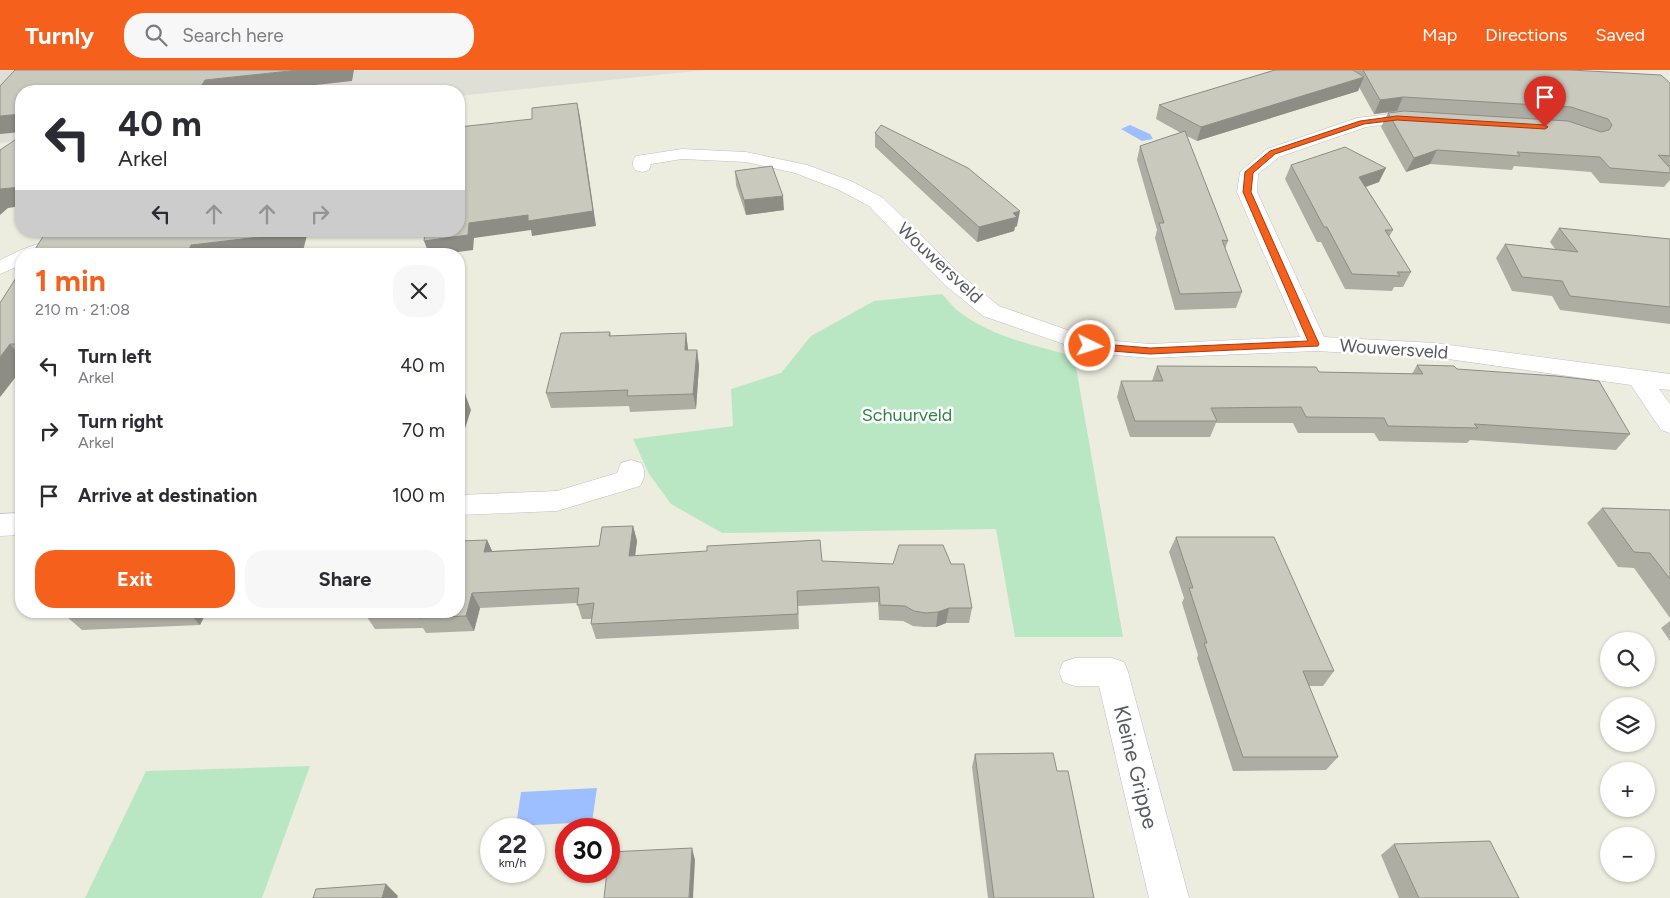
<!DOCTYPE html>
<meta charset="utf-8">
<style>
body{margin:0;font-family:Figtree,sans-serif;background:#f7f7f7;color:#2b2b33;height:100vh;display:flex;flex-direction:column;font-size:19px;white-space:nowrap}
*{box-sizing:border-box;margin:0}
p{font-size:16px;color:#7c7c81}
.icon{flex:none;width:28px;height:28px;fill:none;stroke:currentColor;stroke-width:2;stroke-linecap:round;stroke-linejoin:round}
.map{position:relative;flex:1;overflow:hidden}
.side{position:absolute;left:15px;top:178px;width:450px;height:370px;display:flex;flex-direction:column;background:#fff;border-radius:20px;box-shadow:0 1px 4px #0004}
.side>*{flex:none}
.hud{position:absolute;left:15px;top:15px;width:450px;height:152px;border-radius:20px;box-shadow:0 1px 4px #0004;background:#fff;color:#2b2b33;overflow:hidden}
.fabs{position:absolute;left:1600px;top:562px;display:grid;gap:10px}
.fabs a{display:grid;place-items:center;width:55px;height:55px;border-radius:50%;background:#fff;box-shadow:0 1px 4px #0004;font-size:25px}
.speed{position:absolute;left:480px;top:748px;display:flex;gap:10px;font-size:25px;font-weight:700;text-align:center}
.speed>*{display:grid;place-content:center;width:65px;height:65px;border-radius:50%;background:#fff;box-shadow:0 1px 4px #0004;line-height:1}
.speed small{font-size:12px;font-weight:400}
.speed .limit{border:8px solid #d22;background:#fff;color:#111}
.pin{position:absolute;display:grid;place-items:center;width:42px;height:42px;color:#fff;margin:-51px -21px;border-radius:50% 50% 50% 0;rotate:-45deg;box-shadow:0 0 5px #0007}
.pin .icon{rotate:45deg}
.me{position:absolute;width:55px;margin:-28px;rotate:94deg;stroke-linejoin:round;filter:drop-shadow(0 0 4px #0008)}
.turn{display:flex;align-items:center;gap:18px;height:105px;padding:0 20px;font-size:22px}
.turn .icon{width:65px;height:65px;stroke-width:2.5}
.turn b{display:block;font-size:35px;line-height:42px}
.lanes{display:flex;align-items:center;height:48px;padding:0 20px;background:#0003;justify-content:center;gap:25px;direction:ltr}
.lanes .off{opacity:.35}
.round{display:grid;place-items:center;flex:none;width:52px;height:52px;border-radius:20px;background:#f7f7f7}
.overview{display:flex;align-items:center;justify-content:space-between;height:85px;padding:0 20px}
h1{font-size:30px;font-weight:700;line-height:38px;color:#f5601d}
.primary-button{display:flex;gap:10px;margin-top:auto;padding:10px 20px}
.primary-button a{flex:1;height:58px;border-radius:20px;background:#f5601d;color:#fff;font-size:20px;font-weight:700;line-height:58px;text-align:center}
.primary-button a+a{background:#f7f7f7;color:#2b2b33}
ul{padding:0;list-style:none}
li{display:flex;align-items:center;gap:15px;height:65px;padding:0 20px}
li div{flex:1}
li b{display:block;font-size:19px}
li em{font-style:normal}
header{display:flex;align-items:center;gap:30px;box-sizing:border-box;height:70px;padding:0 25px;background:#f5601d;color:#fff}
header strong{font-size:24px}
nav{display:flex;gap:28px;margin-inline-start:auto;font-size:18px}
.search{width:350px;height:45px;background:#f7f7f7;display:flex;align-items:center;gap:12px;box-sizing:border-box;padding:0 18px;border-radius:20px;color:#7c7c81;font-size:19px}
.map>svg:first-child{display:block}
.industrial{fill:#e0dfd7}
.green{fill:#b9e7c4}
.water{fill:#9dbeff}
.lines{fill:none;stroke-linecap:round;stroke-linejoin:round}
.street-casing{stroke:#bdbdc5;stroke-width:1}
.street{fill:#fff;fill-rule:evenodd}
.wall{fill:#aeada3}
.shaded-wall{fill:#8d8d85}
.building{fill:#cac9be;stroke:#8d8d85}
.route{fill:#f5601d;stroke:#9f3e13}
.labels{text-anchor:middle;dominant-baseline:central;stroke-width:5;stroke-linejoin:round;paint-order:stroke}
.street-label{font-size:18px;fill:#585a62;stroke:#fff}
.park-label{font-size:18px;fill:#2e8446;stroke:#fff}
.near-street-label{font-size:21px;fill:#585a62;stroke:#fff}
</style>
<header>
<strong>Turnly</strong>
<div class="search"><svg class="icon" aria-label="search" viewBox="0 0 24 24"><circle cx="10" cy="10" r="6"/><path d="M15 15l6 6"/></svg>Search here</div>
<nav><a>Map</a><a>Directions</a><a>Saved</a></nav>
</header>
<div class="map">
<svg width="1670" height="828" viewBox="0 0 1670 828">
<rect width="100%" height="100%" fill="#ededdf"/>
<path class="industrial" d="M0 0H705L459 26V21H21V71L0 73Z"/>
<g class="green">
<path d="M942 224C947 229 952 236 958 241 990 266 1035 276 1074 286L1123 567H1015L996 459 722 463 671 434 649 404 633 369 733 356 731 319 781 303 811 266 874 231Z"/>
<path d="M310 696 262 828H85L146 701Z"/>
</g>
<g class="water">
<path d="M1130 55 1150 64 1153 69 1142 71 1121 59Z"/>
<path d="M597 718 592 752 516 756 521 722Z"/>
</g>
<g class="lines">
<defs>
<g id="street">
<path d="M1397 43 1427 45 1430 49 1427 53H1397L1366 57 1279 87 1258 104 1257 122 1324 267 1434 273 1670 304V320L1659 319 1670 334V363L1661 360 1631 315 1434 287 1315 281 1150 288 1090 283 983 246 945 215 869 136 837 119 795 103 746 92 682 89 651 94 649 100 642 102 635 100C632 95 632 91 636 86L682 79 746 82 807 95 851 111 883 128 961 205 999 236 1093 269 1150 274 1300 267 1237 122 1240 102 1267 79 1357 48Z"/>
<path d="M73 161H103L100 165 49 184H21V195L0 204V190L21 180Z"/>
<path d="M631 390 641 393C646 402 645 407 640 416L557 441 459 445V425L557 421 617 403 621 393Z"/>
<path d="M21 443V465L0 466V444Z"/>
<path d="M1075 588H1112L1124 592 1128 602 1189 828H1149L1099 616H1075L1063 612 1059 602 1063 592Z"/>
</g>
</defs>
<use href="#street" class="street-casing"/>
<use href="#street" class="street"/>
</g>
<g class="wall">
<path d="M1275 0H1363L1670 13V110L1664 117 1600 113 1591 102 1514 96 1512 100 1430 94 1406 102 1381 57 1388 43 1401 41 1374 44 1359 17 1358 21 1197 71 1187 66 1228 171 1225 179 1242 222 1236 238 1175 240 1155 168 1157 160 1137 90 1140 76 1181 63 1156 49 1159 35Z"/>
<path d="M875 63 1017 156 1015 157 1014 161 977 172 875 77Z"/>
<path d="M1291 95 1379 112 1366 117 1393 160 1389 167 1411 202 1403 217H1394L1392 221 1345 219 1321 172H1317L1285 109Z"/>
<path d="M735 101 784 140 746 145 736 115Z"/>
<path d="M1559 158 1670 169V254L1560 240 1552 226 1512 221 1496 188 1505 174 1555 179 1550 172Z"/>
<path d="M21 200V300L0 327Z"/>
<path d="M610 262 611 266 686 263 688 280H697L699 296 696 339 630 342 629 336 551 338 546 323Z"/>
<path d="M1417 295 1457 299 1630 364 1616 380 1470 370 1467 373 1379 371 1374 363H1298L1293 353H1216L1210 367H1130L1117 327 1121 311H1152L1157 296 1319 302 1412 304Z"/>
<path d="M1602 438 1670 440V548L1634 498 1618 497 1587 453Z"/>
<path d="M633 456 637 471 635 486 822 491 972 538 969 553H946L936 557H924L913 556 903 551 879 550 878 532 798 536 799 559 596 569 591 554 592 549H582L577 533 480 538 474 561 426 563 423 558 375 559 365 544 487 470 492 481 599 476Z"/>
<path d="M1176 467 1334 601 1323 616H1309L1338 687 1326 700 1233 701 1197 588 1198 585 1182 533 1184 528 1169 482Z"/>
<path d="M69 541H207L200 555 82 560 66 546Z"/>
<path d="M1670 551V571L1661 558Z"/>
<path d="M975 684 1057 701 1094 828H988L972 697Z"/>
<path d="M1394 774 1519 828H1399L1381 785Z"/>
</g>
<g class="shaded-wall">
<path d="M299 0H354L352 11 261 21H198L205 10Z"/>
<path d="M1364 7 1358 21 1197 71 1201 57Z"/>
<path d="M1403 27 1397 41 1374 44 1380 30Z"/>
<path d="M577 33 580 47 596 156 532 166 531 160 474 168 473 180 443 184H429L424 171 469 153Z"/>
<path d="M21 44V62L0 64V46Z"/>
<path d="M1437 80 1430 94 1406 102 1414 88Z"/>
<path d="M1386 98 1379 112 1353 121 1359 107Z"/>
<path d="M21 117V136L8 138 0 145V119Z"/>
<path d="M783 126 784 140 746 145 744 130Z"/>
<path d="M1020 141 1017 156 1015 157 1014 161 977 172 979 157 1013 143Z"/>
<path d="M294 161H308L303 181 281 184H187L191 175Z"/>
<path d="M686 263 688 279 687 296 685 280Z"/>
<path d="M10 274 21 287V300L0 327V287Z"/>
<path d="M697 280 699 296 696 339 693 324Z"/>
<path d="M465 324 471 340 459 377V341Z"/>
<path d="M633 456 637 471 633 501 629 486Z"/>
<path d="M487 470 494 485 484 482Z"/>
<path d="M472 523 480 538 474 561 466 546Z"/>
<path d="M949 538 946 553 936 557 938 542Z"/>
<path d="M187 541H207L200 555Z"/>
<path d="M692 778 695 790 693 828H689Z"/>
<path d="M386 814 398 826 397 828H382Z"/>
</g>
<g class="building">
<path d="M15 0H299L205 10 198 21H21V44L0 46V16Z"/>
<path d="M1275 0H1353L1364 7 1201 57 1159 35Z"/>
<path d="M1363 0H1571L1661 5 1670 13V86L1658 85 1670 98V103L1610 98 1600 87 1517 82 1520 86 1437 80 1414 88 1388 43 1404 41 1568 51 1601 62 1609 60 1612 55 1608 49 1571 37 1403 27 1380 30Z"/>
<path d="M577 33 593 141 528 151V145L469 153 468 165 424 171 425 161H459V57L532 49V38Z"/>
<path d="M881 55 968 98 1020 141 1013 143 1017 147 979 157 875 63Z"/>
<path d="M1185 61 1228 171 1222 170 1242 222 1180 224 1159 153H1164L1140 76Z"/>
<path d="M21 66V117L0 119V80Z"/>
<path d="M1345 77 1386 98 1359 107 1393 160H1385L1411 202H1397L1400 206 1352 204 1327 157H1324L1291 95Z"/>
<path d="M772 96 783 126 744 130 735 101Z"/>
<path d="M1559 158 1670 169V237L1570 226 1562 211 1522 207 1505 174 1578 182Z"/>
<path d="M53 161H294V163L191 175 187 184H32L44 165Z"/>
<path d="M21 200V274H10L0 287V233Z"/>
<path d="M610 262 609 266 686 263 685 280H697L693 324 627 326 628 320 546 323 561 263Z"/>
<path d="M1417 295 1454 296 1457 299 1556 306 1599 311 1630 364 1474 354 1478 358 1388 356 1384 348 1306 347 1301 337 1211 338 1217 351H1135L1121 311H1163L1157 296 1316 297 1319 302 1423 304Z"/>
<path d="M459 324H465L459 341Z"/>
<path d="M1602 438 1670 440V509L1650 483 1634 482Z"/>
<path d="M633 456 629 486 707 481V476L820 470 822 491 893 494 899 475H943L951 494H964L972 538H949L938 542 926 543 914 541 905 536 880 535 879 517 797 521 798 544 591 554 594 533 577 535 579 518 472 523 466 546 418 548 420 543 365 544 366 541H459V471L487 470 484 482 599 476 602 457Z"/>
<path d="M1176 467H1274L1334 601H1303L1338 687H1243L1204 573H1207L1189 518H1193Z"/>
<path d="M69 541H163L66 546Z"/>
<path d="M1053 683 1057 701H1068L1094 828H994L975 684Z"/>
<path d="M1490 771 1519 828H1419L1394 774Z"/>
<path d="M692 778 689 828H604L607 801H609V782Z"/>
<path d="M386 814 382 828H313L316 819Z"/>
</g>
<path class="route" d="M1397 46 1545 55 1548 57 1545 59 1397 50 1364 54 1275 84 1253 103 1251 122 1319 274 1318 276 1150 284 1086 279V274L1090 273 1150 278 1308 271 1243 122 1245 102 1270 81 1360 51Z"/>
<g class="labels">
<g class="street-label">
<text transform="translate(940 193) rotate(43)">Wouwersveld</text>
<text transform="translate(1394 279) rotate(4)">Wouwersveld</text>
</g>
<g class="park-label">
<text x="907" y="345">Schuurveld</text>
</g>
<g class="near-street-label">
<text transform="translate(1136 697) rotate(76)">Kleine Grippe</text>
</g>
</g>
</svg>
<div class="fabs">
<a><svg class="icon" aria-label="search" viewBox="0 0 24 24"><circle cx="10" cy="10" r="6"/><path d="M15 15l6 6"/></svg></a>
<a><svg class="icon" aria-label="layers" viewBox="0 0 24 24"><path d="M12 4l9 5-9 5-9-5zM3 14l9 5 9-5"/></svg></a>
<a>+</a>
<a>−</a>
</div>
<div class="speed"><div>22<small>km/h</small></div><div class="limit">30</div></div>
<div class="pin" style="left:1545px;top:57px;background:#d93025"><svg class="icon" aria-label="arrive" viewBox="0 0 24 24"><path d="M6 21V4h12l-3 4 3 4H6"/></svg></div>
<svg class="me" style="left:1090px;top:276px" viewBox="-20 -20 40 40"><circle r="17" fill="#f5601d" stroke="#fff" stroke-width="3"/><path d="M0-11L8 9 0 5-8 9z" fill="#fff"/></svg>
<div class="hud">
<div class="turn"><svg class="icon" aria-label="left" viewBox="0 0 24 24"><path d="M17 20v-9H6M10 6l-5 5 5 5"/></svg><div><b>40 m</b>Arkel</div></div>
<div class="lanes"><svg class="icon" aria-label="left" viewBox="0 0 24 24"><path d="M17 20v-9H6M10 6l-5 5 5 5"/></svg><svg class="icon off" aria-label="ahead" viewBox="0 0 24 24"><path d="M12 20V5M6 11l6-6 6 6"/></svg><svg class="icon off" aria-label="ahead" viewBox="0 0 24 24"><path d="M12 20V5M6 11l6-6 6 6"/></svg><svg class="icon off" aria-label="right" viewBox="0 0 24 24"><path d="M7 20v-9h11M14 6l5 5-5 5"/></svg></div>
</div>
<section class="side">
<div class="overview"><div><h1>1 min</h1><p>210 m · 21:08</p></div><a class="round"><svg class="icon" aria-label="close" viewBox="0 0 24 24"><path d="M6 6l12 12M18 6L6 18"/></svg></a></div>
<ul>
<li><svg class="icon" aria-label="left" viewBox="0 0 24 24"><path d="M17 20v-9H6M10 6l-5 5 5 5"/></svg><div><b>Turn left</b><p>Arkel</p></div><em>40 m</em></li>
<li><svg class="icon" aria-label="right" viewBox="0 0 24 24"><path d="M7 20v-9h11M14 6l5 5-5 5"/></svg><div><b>Turn right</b><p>Arkel</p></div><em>70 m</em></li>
<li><svg class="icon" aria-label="arrive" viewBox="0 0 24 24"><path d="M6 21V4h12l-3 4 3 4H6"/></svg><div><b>Arrive at destination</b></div><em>100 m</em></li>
</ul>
<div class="primary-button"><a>Exit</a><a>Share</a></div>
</section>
</div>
